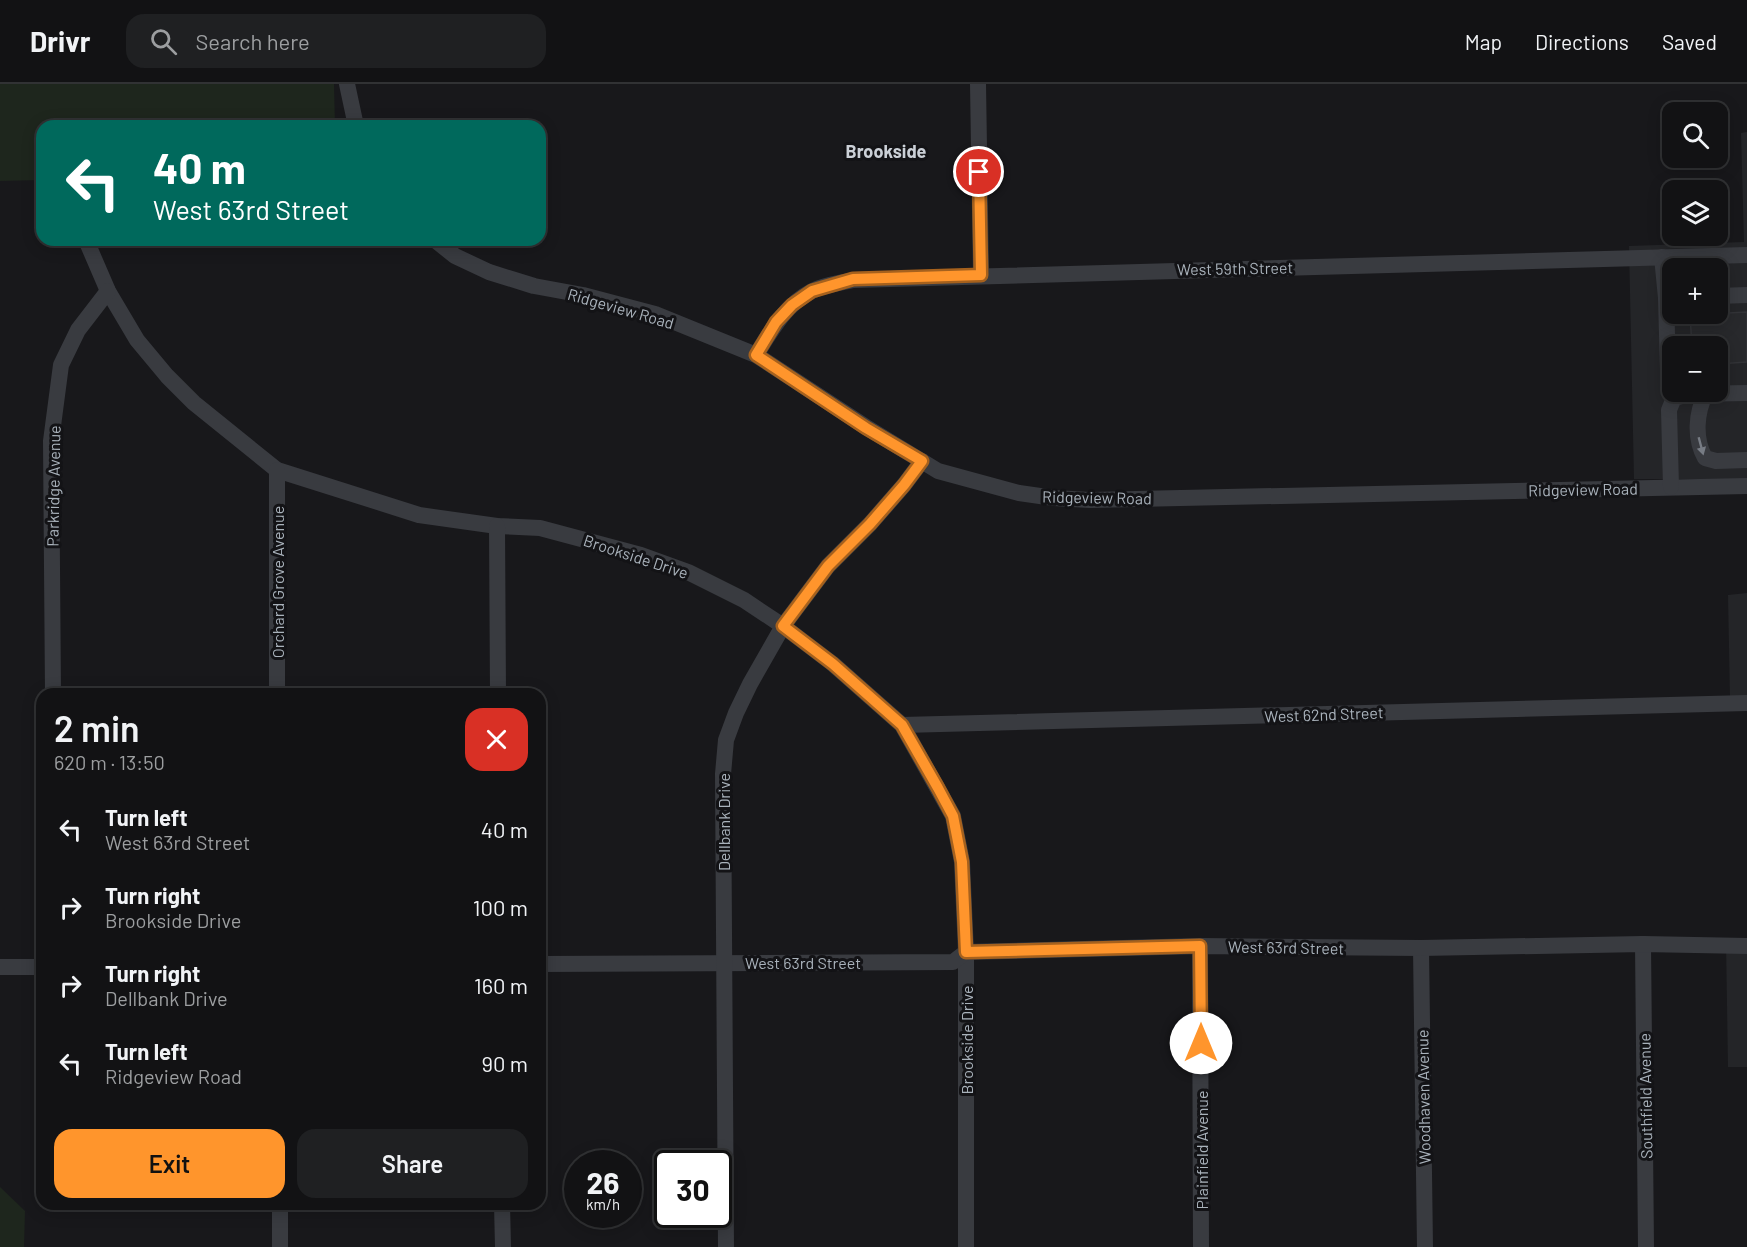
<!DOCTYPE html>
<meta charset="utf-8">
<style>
body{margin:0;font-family:Barlow,sans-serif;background:#1f2022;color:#f1f3f6;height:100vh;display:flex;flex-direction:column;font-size:22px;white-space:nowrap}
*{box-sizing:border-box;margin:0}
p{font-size:20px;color:#9c9ea0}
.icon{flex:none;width:33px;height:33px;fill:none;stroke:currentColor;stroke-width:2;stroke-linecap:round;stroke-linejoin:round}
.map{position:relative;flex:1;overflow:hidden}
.details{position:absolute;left:36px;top:604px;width:510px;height:522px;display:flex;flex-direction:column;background:#121214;border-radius:18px;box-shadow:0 3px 15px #0003,0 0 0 2px #313234}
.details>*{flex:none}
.hud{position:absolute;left:36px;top:36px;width:510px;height:126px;border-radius:18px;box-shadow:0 3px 15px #0003,0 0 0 2px #313234;background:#00695c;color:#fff;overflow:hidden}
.controls{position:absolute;left:1662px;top:18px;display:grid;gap:12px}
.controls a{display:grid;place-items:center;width:66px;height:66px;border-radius:12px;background:#121214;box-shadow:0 3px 15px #0003,0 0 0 2px #313234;font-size:30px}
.speed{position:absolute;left:564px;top:1066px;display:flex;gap:12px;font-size:30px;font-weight:700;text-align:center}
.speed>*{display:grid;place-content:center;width:78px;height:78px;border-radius:50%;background:#121214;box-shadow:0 3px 15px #0003,0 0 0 2px #313234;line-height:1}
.speed small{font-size:15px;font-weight:400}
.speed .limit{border:3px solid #111;border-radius:9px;background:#fff;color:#111}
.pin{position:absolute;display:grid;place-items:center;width:51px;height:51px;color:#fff;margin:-26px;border:3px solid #fff;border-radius:50%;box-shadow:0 2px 6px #0007}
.me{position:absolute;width:66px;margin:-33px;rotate:0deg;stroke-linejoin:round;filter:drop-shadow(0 0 4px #0008)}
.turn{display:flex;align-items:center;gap:21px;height:126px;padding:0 18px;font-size:27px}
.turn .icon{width:78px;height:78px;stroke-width:2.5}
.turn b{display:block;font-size:42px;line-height:51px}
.round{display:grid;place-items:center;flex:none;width:63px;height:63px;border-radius:18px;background:#1f2022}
.headline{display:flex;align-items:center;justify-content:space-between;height:102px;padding:0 18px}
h1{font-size:36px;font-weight:600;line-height:45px}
.primary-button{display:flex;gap:12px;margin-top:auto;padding:12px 18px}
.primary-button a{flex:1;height:69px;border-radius:18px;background:#ff952c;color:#111;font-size:24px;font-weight:600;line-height:69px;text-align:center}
.primary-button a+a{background:#1f2022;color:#f1f3f6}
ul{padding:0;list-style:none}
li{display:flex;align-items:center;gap:18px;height:78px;padding:0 18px}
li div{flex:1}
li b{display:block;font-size:22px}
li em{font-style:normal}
header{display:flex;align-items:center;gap:36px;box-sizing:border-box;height:84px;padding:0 30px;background:#121214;border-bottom:2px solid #313234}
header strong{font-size:28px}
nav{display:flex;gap:33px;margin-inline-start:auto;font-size:21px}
.search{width:420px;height:54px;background:#1f2022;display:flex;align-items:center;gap:15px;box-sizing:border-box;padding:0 21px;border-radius:18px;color:#9c9ea0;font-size:22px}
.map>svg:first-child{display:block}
.built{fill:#242528;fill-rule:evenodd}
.green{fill:#1e261d}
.building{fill:#28292c;stroke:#323337;stroke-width:1.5}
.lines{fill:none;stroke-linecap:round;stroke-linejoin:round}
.minor{stroke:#393b40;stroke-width:16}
.oneway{fill:#777c84}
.route-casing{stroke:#a6611d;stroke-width:15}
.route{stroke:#ff952c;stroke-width:10}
.labels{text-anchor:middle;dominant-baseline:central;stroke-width:6;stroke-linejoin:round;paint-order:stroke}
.street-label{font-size:16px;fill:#a9b2bb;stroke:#131316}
.neighbourhood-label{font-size:18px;font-weight:bold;fill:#cbd0d7;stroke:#131316}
</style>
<header>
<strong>Drivr</strong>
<div class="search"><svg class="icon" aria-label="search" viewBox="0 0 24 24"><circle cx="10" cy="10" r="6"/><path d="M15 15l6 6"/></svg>Search here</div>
<nav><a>Map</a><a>Directions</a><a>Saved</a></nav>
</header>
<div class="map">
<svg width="1747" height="1163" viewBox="0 0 1747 1163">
<rect width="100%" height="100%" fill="#18181b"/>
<g class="built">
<path d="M1747 48V395H1634L1629 162 1744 158 1741 49ZM1672 184H1718V230H1672ZM1672 262H1718V308H1672Z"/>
<path d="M1747 509V613L1730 614 1728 511Z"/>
<path d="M1726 857H1747V983H1728Z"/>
</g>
<g class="green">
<path d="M0 0H334L335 42H42V96L0 97Z"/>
<path d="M0 1103 25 1127 24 1163H0Z"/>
</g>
<path class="building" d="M1747 228V278L1718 280V262H1692L1690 231Z"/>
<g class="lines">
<g class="minor">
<path d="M347 0 356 42"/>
<path d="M978 0 981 191"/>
<path d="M86 156 108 207 137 256 167 292 194 319 277 386 419 431 497 442 540 444 641 471 688 488 744 516 783 542 833 580 902 641 953 732 962 778 966 868V1163"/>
<path d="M435 156 455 172 489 188 534 202 583 211 655 230 756 271 866 343 938 387 1019 409 1054 414 1090 416 1747 402"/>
<path d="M1662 173 1666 214H1672"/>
<path d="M1718 212 1747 211"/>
<path d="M1666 214 1668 286 1672 306"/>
<path d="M756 271C771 247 785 221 812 207 824 201 840 199 853 196L1747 171"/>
<path d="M1706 309C1696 329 1694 354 1705 374L1716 377 1747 376"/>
<path d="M277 386V610"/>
<path d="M1671 403 1669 326 1674 314 1690 310 1747 309"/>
<path d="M497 442 498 610"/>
<path d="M53 610 51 357 61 281 78 246 108 207"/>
<path d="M902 641 1747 619"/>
<path d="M1643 860 1646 1163"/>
<path d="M1200 862 1201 1163"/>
<path d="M1421 864 1425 1163"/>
<path d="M540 880 953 878 966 868 1200 862 1421 864 1643 860 1747 862"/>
<path d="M0 883H42"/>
<path d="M280 1120V1163"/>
<path d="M502 1120 503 1163"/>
<path d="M726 1163 723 690 726 656 736 629 750 600 783 542 828 482 870 440 904 401 922 377"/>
</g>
</g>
<defs><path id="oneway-solid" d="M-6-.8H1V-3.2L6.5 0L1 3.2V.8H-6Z" transform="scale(1.5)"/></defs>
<use class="oneway" href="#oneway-solid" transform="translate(1701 362) rotate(75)"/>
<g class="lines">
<defs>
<path id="route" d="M979 88 981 191 853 195 812 207 792 221 776 238 756 271 866 344 922 377 904 401 870 440 828 482 783 542 833 580 902 641 938 704 953 732 962 778 966 868 1200 862 1201 959"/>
</defs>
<use href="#route" class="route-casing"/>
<use href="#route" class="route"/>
</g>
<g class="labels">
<g class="street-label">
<text transform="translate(1235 184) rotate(-1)">West 59th Street</text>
<text transform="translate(621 224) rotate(16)">Ridgeview Road</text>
<text transform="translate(53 402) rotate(-89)">Parkridge Avenue</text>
<text transform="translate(1583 405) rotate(-1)">Ridgeview Road</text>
<text transform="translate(1097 413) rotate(1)">Ridgeview Road</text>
<text transform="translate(636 472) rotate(18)">Brookside Drive</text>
<text transform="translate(277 498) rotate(-90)">Orchard Grove Avenue</text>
<text transform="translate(1324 630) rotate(-2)">West 62nd Street</text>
<text transform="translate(723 738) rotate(-90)">Dellbank Drive</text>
<text transform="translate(1286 863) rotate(1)">West 63rd Street</text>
<text x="803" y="878">West 63rd Street</text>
<text transform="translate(966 956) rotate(-90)">Brookside Drive</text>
<text transform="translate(1645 1012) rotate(-91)">Southfield Avenue</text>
<text transform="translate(1423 1013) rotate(-91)">Woodhaven Avenue</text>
<text transform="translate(1201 1066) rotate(-90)">Plainfield Avenue</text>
</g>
<g class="neighbourhood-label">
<text x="886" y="67">Brookside</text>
</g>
</g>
</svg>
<div class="controls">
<a><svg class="icon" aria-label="search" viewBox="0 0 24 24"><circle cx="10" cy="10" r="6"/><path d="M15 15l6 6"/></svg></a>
<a><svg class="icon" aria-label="layers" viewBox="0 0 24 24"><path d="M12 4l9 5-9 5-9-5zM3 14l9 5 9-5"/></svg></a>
<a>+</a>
<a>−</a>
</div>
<div class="speed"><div>26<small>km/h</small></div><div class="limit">30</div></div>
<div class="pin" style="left:979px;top:88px;background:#d93025"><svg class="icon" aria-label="arrive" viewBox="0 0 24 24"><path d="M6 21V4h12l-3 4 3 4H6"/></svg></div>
<svg class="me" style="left:1201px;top:959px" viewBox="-20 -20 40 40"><circle r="19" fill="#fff"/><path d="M0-13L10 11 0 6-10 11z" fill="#ff952c"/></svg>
<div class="hud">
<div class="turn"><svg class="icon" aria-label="left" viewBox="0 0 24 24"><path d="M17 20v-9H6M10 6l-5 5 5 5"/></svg><div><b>40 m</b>West 63rd Street</div></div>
</div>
<section class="details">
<div class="headline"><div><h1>2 min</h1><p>620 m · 13:50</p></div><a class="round" style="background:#d93025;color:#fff"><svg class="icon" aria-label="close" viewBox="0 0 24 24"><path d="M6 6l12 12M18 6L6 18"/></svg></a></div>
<ul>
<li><svg class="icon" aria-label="left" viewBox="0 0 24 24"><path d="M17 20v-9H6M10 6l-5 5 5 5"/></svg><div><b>Turn left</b><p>West 63rd Street</p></div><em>40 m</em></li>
<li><svg class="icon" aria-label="right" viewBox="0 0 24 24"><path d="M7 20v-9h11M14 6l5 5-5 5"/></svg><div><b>Turn right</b><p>Brookside Drive</p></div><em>100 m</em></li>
<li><svg class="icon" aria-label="right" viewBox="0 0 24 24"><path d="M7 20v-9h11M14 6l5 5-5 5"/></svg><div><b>Turn right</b><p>Dellbank Drive</p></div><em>160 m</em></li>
<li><svg class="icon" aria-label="left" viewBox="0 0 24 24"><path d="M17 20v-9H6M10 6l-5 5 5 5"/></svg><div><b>Turn left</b><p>Ridgeview Road</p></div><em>90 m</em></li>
</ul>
<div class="primary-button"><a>Exit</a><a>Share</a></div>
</section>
</div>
